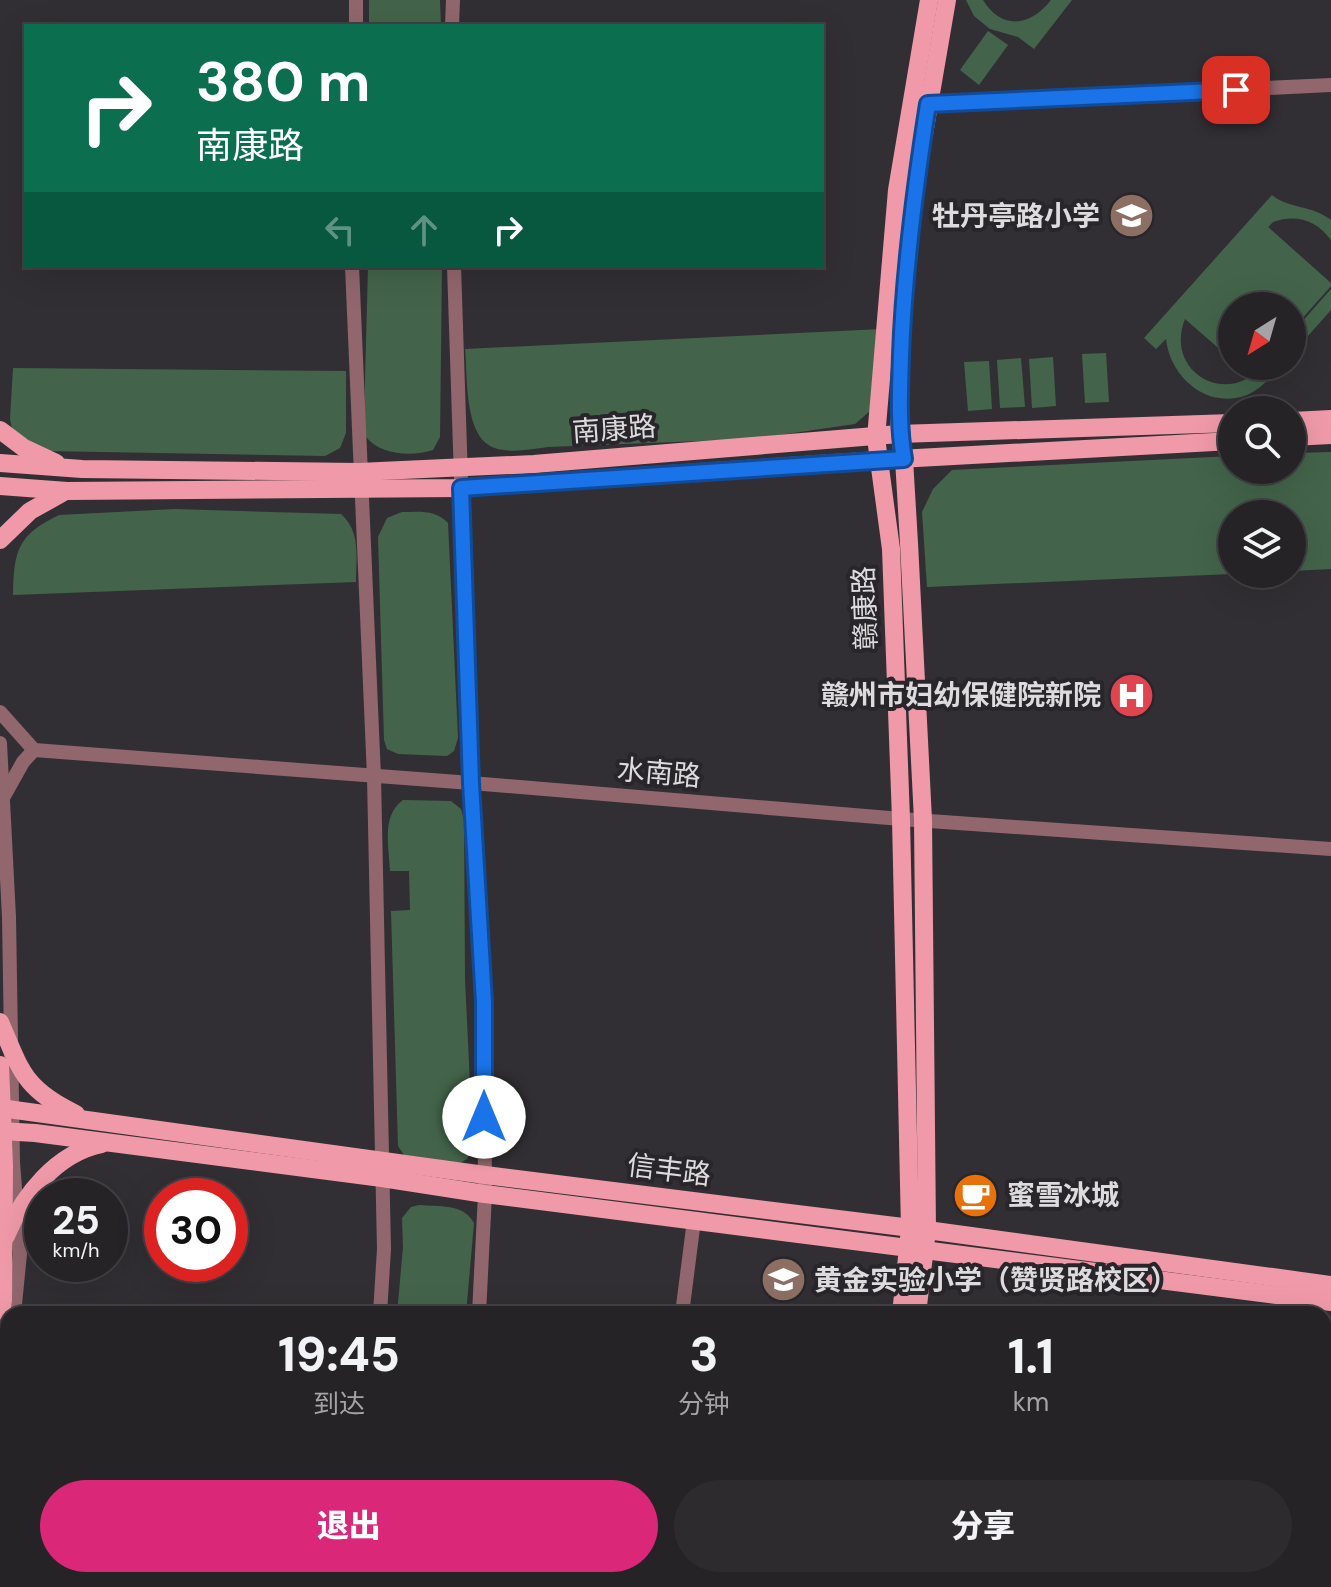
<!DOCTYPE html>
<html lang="zh">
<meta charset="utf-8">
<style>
body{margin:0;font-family:"DM Sans","Noto Sans SC",sans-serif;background:#2e2b2f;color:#f1f3f6;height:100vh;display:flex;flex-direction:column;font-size:30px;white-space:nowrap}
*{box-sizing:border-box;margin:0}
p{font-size:26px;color:#a4a4a7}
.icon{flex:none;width:44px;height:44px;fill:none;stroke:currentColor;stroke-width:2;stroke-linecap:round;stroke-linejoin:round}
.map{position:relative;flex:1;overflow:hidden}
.sheet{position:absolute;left:0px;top:1306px;width:1332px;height:282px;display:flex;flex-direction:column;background:#262327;border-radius:24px 24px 0 0;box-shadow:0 8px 32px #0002,0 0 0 2px #424044}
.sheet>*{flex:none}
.top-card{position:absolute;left:24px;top:24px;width:800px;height:244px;border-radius:0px;box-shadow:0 8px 32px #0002,0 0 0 2px #424044;background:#0b6e4f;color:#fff;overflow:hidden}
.needle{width:52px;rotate:217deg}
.tools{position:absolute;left:1218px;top:292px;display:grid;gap:16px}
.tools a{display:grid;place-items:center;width:88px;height:88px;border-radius:50%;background:#262327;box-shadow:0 8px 32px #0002,0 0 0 2px #424044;font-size:40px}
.speed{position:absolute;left:24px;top:1178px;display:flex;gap:16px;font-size:40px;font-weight:700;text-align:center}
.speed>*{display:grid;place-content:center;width:104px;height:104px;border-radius:50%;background:#262327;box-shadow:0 8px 32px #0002,0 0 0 2px #424044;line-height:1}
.speed small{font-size:20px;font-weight:400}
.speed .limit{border:12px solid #d22;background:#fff;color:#111}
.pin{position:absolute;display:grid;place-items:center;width:68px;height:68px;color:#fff;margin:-34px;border-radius:16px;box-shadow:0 4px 12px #0006}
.me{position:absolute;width:88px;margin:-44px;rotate:0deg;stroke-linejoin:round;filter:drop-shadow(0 0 6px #0008)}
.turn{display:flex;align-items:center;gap:28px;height:168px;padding:0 40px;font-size:36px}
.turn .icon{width:104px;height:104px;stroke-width:2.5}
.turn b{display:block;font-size:56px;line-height:68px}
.lanes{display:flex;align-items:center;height:76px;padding:0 40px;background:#0003;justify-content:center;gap:40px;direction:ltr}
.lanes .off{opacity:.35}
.eta{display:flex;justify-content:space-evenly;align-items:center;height:136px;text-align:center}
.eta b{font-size:48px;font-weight:800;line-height:56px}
.action{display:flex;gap:16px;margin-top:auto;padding:16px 40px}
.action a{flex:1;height:92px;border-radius:48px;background:#db2777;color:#fff;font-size:32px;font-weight:800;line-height:92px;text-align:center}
.action a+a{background:#2e2b2f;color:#f1f3f6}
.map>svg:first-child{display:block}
.green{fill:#43644a}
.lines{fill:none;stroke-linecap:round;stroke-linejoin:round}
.minor{stroke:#91676d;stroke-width:14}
.major{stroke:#f09aa9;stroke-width:18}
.route-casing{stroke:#114b97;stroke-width:20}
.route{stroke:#1a73e8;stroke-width:14}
.labels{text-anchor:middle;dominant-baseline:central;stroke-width:8;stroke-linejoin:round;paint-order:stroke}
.poi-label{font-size:28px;font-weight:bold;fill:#dddbde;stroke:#28262a;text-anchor:end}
.street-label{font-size:28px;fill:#dddbde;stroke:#28262a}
</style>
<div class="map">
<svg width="1331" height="1587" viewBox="0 0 1331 1587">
<rect width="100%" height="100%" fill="#322f34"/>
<g class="green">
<path d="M369 0H440L441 26H369Z"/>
<path d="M966 0H983C1002 31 1031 26 1051 0H1072L1034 49 1018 37 990 29 974 16Z"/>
<path d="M988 31 1008 45 979 85 960 70Z"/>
<path d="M1272 195C1289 209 1312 205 1331 220V240C1316 220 1296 214 1273 222L1187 317 1268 227 1331 283V286L1292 330V306H1232V360L1185 319C1164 371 1226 408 1263 366H1281C1271 377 1261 389 1247 395 1207 410 1170 377 1166 339L1156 349 1144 338Z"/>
<path d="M368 266H442L440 437 433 450C412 457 380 455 366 437L364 419Z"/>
<path d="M1331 289V310L1292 354V333Z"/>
<path d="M882 329 877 405 855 424 751 439 548 447C532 449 514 453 498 449 463 441 468 377 465 349Z"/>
<path d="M1106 353 1109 402 1085 403 1082 354Z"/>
<path d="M1053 357 1056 406 1032 408 1029 359Z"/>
<path d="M1021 358 1025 407 1000 408 997 360Z"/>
<path d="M989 361 992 409 968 411 964 362Z"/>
<path d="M13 368 346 371V433L340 448 325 456 45 451 12 429 10 419Z"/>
<path d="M1331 452V569L1292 571V514H1232V574L927 587 922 512 933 489 952 470 1232 456V470H1292V453Z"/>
<path d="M175 509 341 514C361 532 356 556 356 582L13 595C14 551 17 535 59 515Z"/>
<path d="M402 512C419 512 435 509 448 523L458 738 454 751 447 756 398 754 387 749 384 740 378 537 387 518Z"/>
<path d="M403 800 451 801 461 809 464 820 465 980 473 1147 467 1159 460 1163 404 1155 398 1146 391 911 410 910 409 871H390C389 847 381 816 403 800Z"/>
<path d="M419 1205C439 1207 463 1203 474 1223L466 1314H397L403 1247 402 1218 411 1207Z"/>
</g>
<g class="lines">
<g class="minor">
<path d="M356 26V0"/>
<path d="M452 26 453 0"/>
<path d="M928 104 1331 85"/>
<path d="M352 266 374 777 384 1249 380 1314"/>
<path d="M454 266 471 783 484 1002 485 1194 479 1314"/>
<path d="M0 712 34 750 471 783 901 819 1331 849"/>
<path d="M0 743 9 917 13 1162 20 1254 14 1314"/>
<path d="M4 796 23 762 34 750"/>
<path d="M682 1314 694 1220"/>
<path d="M0 1419 8 1370"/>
<path d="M0 1565 8 1567"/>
<path d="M78 1580 137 1587"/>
<path d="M358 1580 398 1587"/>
<path d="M324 1587 328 1580"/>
<path d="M428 1587 429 1580"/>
<path d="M647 1587V1580"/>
</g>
<g class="major">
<path d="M1292 421 1331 419"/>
<path d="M0 430 24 448 56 463"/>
<path d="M1292 437 1331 435"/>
<path d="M0 463 82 469 359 472 534 464 899 434 1232 423"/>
<path d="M0 486 67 491 461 488 880 460 1232 441"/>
<path d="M0 540 30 511 64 492"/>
<path d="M0 1022C21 1071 24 1089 76 1114"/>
<path d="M0 1065 4 1166 3 1300 0 1320"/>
<path d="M0 1108 485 1175 927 1230 1331 1285"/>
<path d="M0 1131 35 1133 382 1178 485 1194 1331 1302"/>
<path d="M6 1236C23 1196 56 1153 102 1144"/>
<path d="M901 1314 910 1229 901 819 891 549 876 438 897 190 929 0"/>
<path d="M917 1314 927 1230 923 820 909 543 904 459 899 434 903 291 913 198 947 0"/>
<path d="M0 1537 8 1548"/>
<path d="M0 1580 27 1587"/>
<path d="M43 1580 54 1587"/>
<path d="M847 1587 850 1580"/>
<path d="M865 1587 866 1580"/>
</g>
</g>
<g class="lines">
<defs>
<path id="route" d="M484 1117V1002L471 783 461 488 904 459C898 425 900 390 901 355 904 270 915 187 928 104L1236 90"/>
</defs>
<use href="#route" class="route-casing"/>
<use href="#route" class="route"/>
</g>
<defs>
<symbol id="school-disc" viewBox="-11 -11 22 22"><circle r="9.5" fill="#8d6e63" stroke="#28262a"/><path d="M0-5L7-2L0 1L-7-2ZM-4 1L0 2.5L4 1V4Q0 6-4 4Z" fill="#fff"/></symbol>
<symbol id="hospital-disc" viewBox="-11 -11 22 22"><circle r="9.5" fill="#e0444e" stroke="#28262a"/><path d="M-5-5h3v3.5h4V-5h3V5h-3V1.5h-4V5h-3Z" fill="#fff"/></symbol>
<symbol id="cafe-disc" viewBox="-11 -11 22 22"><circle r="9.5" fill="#e8710a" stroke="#28262a"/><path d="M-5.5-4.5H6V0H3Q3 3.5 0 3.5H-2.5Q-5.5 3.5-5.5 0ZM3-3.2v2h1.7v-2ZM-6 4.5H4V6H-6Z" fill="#fff"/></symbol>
</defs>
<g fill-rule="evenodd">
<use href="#school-disc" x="1106" y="190" width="51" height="51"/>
<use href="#hospital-disc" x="1106" y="670" width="51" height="51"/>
<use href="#cafe-disc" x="950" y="1170" width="51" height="51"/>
<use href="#school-disc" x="758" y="1254" width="51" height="51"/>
</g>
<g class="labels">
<g class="poi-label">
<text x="1100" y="216">牡丹亭路小学</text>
<text x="1101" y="695">赣州市妇幼保健院新院</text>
<text x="1007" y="1195" text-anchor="start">蜜雪冰城</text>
<text x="814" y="1280" text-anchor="start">黄金实验小学（赞贤路校区）</text>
</g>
<g class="street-label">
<text transform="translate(614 429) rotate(-4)">南康路</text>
<text transform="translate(865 608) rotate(-92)">赣康路</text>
<text transform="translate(659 773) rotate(5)">水南路</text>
<text transform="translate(669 1170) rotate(7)">信丰路</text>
</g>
</g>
</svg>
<div class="tools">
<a><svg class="needle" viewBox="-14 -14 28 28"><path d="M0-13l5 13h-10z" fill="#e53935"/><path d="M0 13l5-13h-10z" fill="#a4a4a7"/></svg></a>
<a><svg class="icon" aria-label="search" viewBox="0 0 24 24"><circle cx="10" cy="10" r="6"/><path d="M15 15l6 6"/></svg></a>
<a><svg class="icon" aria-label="layers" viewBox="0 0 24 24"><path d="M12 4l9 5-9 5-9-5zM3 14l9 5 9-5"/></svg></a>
</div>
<div class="speed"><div>25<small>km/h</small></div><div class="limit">30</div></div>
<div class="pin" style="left:1236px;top:90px;background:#d93025"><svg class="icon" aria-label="arrive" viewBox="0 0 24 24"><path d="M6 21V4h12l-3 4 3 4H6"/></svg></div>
<svg class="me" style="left:484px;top:1117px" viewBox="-20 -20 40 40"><circle r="19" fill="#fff"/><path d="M0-13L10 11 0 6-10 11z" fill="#1a73e8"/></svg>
<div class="top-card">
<div class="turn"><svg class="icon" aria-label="right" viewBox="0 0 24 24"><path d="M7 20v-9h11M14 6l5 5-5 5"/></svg><div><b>380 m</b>南康路</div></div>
<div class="lanes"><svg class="icon off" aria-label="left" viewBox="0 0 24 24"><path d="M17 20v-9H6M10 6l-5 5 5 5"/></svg><svg class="icon off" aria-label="ahead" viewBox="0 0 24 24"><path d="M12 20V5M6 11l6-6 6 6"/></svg><svg class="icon" aria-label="right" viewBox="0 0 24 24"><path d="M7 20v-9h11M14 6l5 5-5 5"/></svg></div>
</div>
<section class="sheet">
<div class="eta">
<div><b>19:45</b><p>到达</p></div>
<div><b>3</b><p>分钟</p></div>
<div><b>1.1</b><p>km</p></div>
</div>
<div class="action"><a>退出</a><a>分享</a></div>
</section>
</div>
